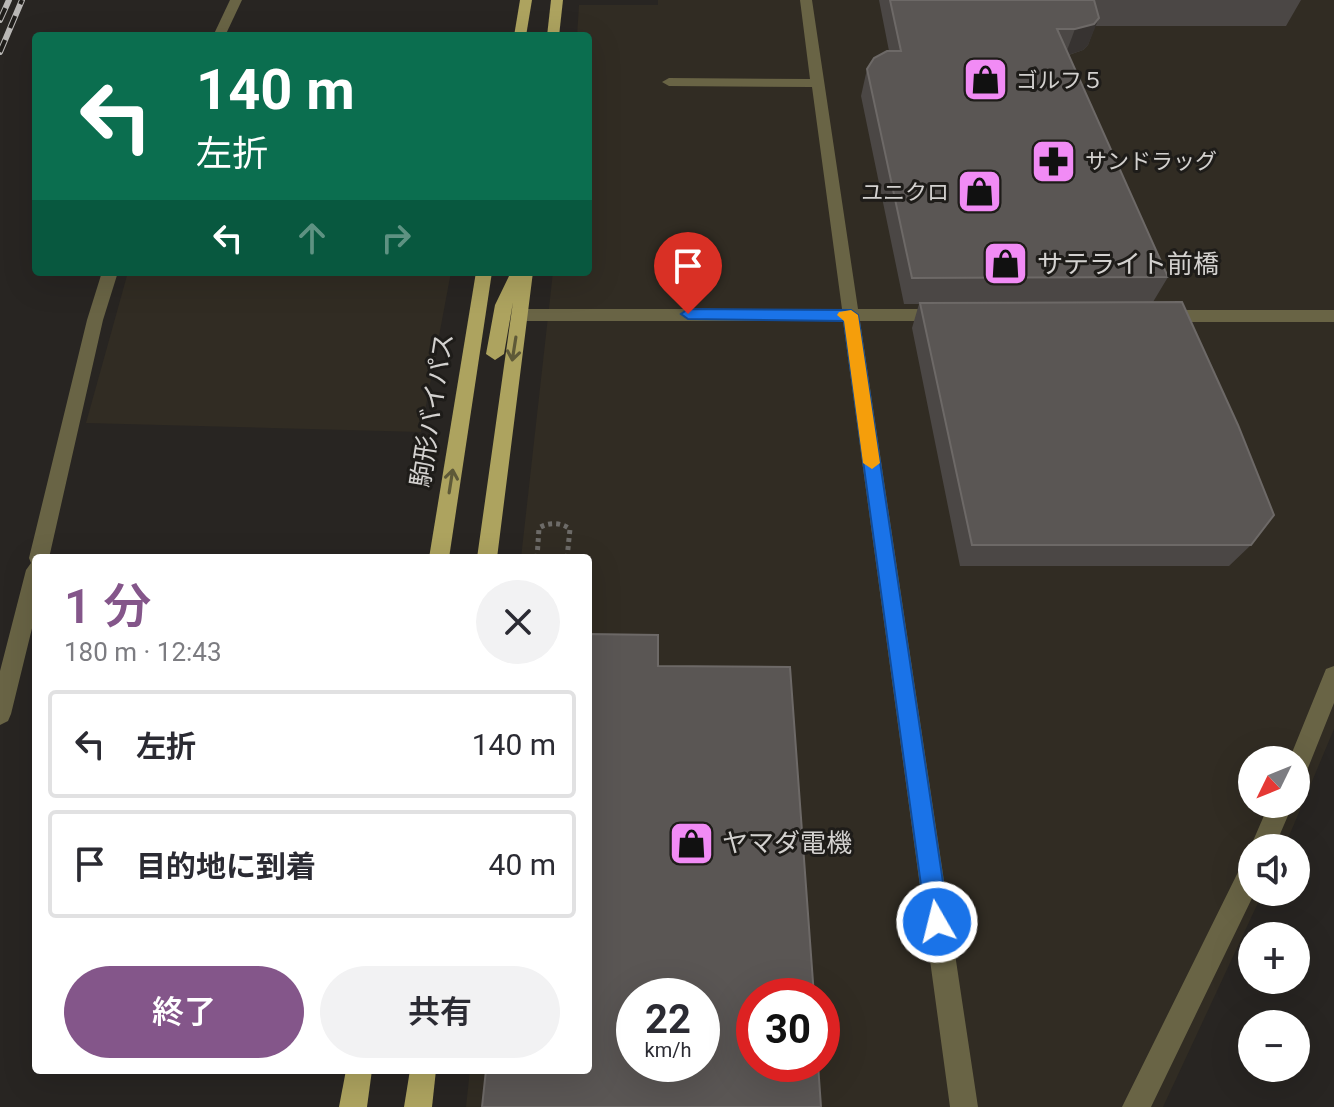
<!DOCTYPE html>
<html lang="ja">
<meta charset="utf-8">
<style>
body{margin:0;font-family:Roboto,"Noto Sans JP",sans-serif;background:#f2f2f3;color:#2b2b33;height:100vh;display:flex;flex-direction:column;font-size:30px;white-space:nowrap}
*{box-sizing:border-box;margin:0}
p{font-size:26px;color:#7c7c81}
.icon{flex:none;width:44px;height:44px;fill:none;stroke:currentColor;stroke-width:2;stroke-linecap:round;stroke-linejoin:round}
.map{position:relative;flex:1;overflow:hidden}
.panel{position:absolute;left:32px;top:554px;width:560px;height:520px;display:flex;flex-direction:column;background:#fff;border-radius:8px;box-shadow:0 8px 32px #0002}
.panel>*{flex:none}
.guide{position:absolute;left:32px;top:32px;width:560px;height:244px;border-radius:8px;box-shadow:0 8px 32px #0002;background:#0b6e4f;color:#fff;overflow:hidden}
.needle{width:52px;rotate:227deg}
.fabs{position:absolute;left:1238px;top:746px;display:grid;gap:16px}
.fabs a{display:grid;place-items:center;width:72px;height:72px;border-radius:50%;background:#fff;box-shadow:0 8px 32px #0002;font-size:40px}
.speed{position:absolute;left:616px;top:978px;display:flex;gap:16px;font-size:40px;font-weight:700;text-align:center}
.speed>*{display:grid;place-content:center;width:104px;height:104px;border-radius:50%;background:#fff;box-shadow:0 8px 32px #0002;line-height:1}
.speed small{font-size:20px;font-weight:400}
.speed .limit{border:12px solid #d22;background:#fff;color:#111}
.pin{position:absolute;display:grid;place-items:center;width:68px;height:68px;color:#fff;margin:-82px -34px;border-radius:50% 50% 50% 0;rotate:-45deg;box-shadow:0 0 8px #0007}
.pin .icon{rotate:45deg}
.me{position:absolute;width:88px;margin:-44px;rotate:352deg;stroke-linejoin:round;filter:drop-shadow(0 0 6px #0008)}
.turn{display:flex;align-items:center;gap:28px;height:168px;padding:0 32px;font-size:36px}
.turn .icon{width:104px;height:104px;stroke-width:2.5}
.turn b{display:block;font-size:56px;line-height:68px}
.lanes{display:flex;align-items:center;height:76px;padding:0 32px;background:#0003;justify-content:center;gap:40px;direction:ltr}
.lanes .off{opacity:.35}
.round{display:grid;place-items:center;flex:none;width:84px;height:84px;border-radius:42px;background:#f2f2f3}
.overview{display:flex;align-items:center;justify-content:space-between;height:136px;padding:0 32px}
h1{font-size:48px;font-weight:600;line-height:60px;color:#84568a}
.primary-button{display:flex;gap:16px;margin-top:auto;padding:16px 32px}
.primary-button a{flex:1;height:92px;border-radius:48px;background:#84568a;color:#fff;font-size:32px;font-weight:600;line-height:92px;text-align:center}
.primary-button a+a{background:#f2f2f3;color:#2b2b33}
ul{padding:0;list-style:none}
li{display:flex;align-items:center;gap:24px;height:108px;margin:0 16px 12px;padding:0 16px;border:4px solid #e1e1e2;border-radius:8px}
li div{flex:1}
li b{display:block;font-size:30px}
li em{font-style:normal}
.map>svg:first-child{display:block}
.built{fill:#312c23;fill-rule:evenodd}
.lines{fill:none;stroke-linecap:round;stroke-linejoin:round}
.path{stroke:#6d6b68;stroke-width:5;stroke-dasharray:4 4;stroke-linecap:butt}
.minor{fill:#696445;fill-rule:evenodd}
.major{fill:#ada35f;fill-rule:evenodd}
.rail-casing{stroke:#b9b7b5;stroke-width:6}
.rail{stroke:#1e1c19;stroke-width:4;stroke-dasharray:13;stroke-linecap:butt}
.wall{fill:#4b4745}
.shaded-wall{fill:#373331}
.building{fill:#5a5654;stroke:#6d6967;stroke-width:2;fill-rule:evenodd}
.oneway{stroke:#5e5938}
.route{fill:#1a73e8;stroke:#114b97;stroke-width:2}
.slow{fill:#f59e0b}
.labels{text-anchor:middle;dominant-baseline:central;stroke-width:6;stroke-linejoin:round;paint-order:stroke}
.far-poi-label{font-size:22px;fill:#d3d1cf;stroke:#1e1c19;text-anchor:start}
.poi-label{font-size:26px;fill:#d3d1cf;stroke:#1e1c19;text-anchor:start}
.street-label{font-size:26px;fill:#d3d1cf;stroke:#1e1c19}
</style>
<div class="map">
<svg width="1334" height="1107" viewBox="0 0 1334 1107">
<rect width="100%" height="100%" fill="#282522"/>
<g class="built">
<path d="M658 0H1334V729L1284 848H1252V892H1263L1163 1107H466L470 1070H588V558H521L553 272H588V36H577L579 5H658ZM1252 760H1296V804H1252ZM634 996H702V1064H634ZM754 996H822V1064H754Z"/>
<path d="M128 272H451L421 432 86 423Z"/>
</g>
<g class="lines">
<path class="path" d="M537 558 539 528C548 522 561 522 570 529L567 558"/>
<g class="minor">
<path d="M230 0H242L225 36H213Z"/>
<path d="M800 0H812L858 309H940L948 315 940 321H860L978 1107H950L843 321H520L512 315 520 309H842L812 87 669 86 662 82 669 78 810 79Z"/>
<path d="M102 272H118L103 320 49 558H36V612L11 714 8 721 0 725V671L26 570 31 563 29 558 87 320Z"/>
<path d="M1164 310H1334V322H1164L1156 316Z"/>
<path d="M1334 666V703L1304 778 1296 781V760H1289L1326 669Z"/>
<path d="M1269 804H1293L1274 848H1252V853L1250 848Z"/>
<path d="M1252 859V892H1255L1151 1107H1122L1243 862Z"/>
</g>
<g class="major">
<path d="M520 0H532L526 36H514Z"/>
<path d="M551 0H563L559 36H547Z"/>
<path d="M476 272H492L449 558H429Z"/>
<path d="M511 272H533L497 558H477L513 302 504 354 495 360 486 354 495 305Z"/>
<path d="M346 1070H372L367 1107H339Z"/>
<path d="M410 1070H436L432 1107H404Z"/>
</g>
<defs>
<g id="rail">
<path d="M0 20 9 0"/>
<path d="M0 52 22 0"/>
</g>
</defs>
<use href="#rail" class="rail-casing"/>
<use href="#rail" class="rail"/>
</g>
<path class="wall" d="M879 0H1301L1286 26H1095L1088 45 1083 50 1069 55 1168 277 1153 302 1251 545 1229 566H960L912 328 919 304H904L861 96 867 69 889 51Z"/>
<path class="shaded-wall" d="M1099 18 1088 45 1083 50 1065 56 1075 29Z"/>
<g class="building">
<path d="M890 0H1094L1099 18 1094 24 1075 29H1057L1168 277 912 278 867 69 874 58 887 51H901Z"/>
<path d="M1182 302 1238 425 1274 515 1251 545H972L920 303Z"/>
<path d="M588 634 658 635V666L790 667 814 996H754V1064H818L821 1107H482L486 1070H588ZM634 996H702V1064H634Z"/>
</g>
<defs><path id="oneway-shaft" d="M-6 0H5M1.5-3L5.5 0L1.5 3" fill="none" stroke-width="1.6" stroke-linecap="round" stroke-linejoin="round" transform="scale(2)"/></defs>
<g class="oneway">
<use href="#oneway-shaft" transform="translate(514 349) rotate(99)"/>
<use href="#oneway-shaft" transform="translate(451 481) rotate(-81)"/>
</g>
<path class="route" d="M688 309 851 310 858 315 949 922 945 930 937 933 929 930 926 922 844 321 688 319 681 314Z"/>
<path class="slow" d="M851 310 858 315 880 463 872 469 863 463 844 321 837 315 839 312Z"/>
<defs>
<symbol id="shop-square" viewBox="-11 -11 22 22"><rect x="-9" y="-9" width="18" height="18" rx="4" fill="#f18bf5" stroke="#1e1c19"/><path d="M-5-2.5h2.3a2.7 3.5 0 0 1 5.4 0H5L5.5 6h-11ZM-1.5-2.5h3a1.5 2.3 0 0 0-3 0Z" fill="#111"/></symbol>
<symbol id="pharmacy-square" viewBox="-11 -11 22 22"><rect x="-9" y="-9" width="18" height="18" rx="4" fill="#f18bf5" stroke="#1e1c19"/><path d="M-2-6h4v4h4v4h-4v4h-4v-4h-4v-4h4Z" fill="#111"/></symbol>
</defs>
<g fill-rule="evenodd">
<use href="#shop-square" x="960" y="54" width="51" height="51"/>
<use href="#pharmacy-square" x="1028" y="136" width="51" height="51"/>
<use href="#shop-square" x="954" y="166" width="51" height="51"/>
<use href="#shop-square" x="980" y="238" width="51" height="51"/>
<use href="#shop-square" x="666" y="818" width="51" height="51"/>
</g>
<g class="labels">
<g class="far-poi-label">
<text x="1016" y="80">ゴルフ５</text>
<text x="1085" y="161">サンドラッグ</text>
<text x="949" y="192" text-anchor="end">ユニクロ</text>
</g>
<g class="poi-label">
<text x="1037" y="264">サテライト前橋</text>
<text x="722" y="843">ヤマダ電機</text>
</g>
<g class="street-label">
<text transform="translate(432 410) rotate(-81)">駒形バイパス</text>
</g>
</g>
</svg>
<div class="fabs">
<a><svg class="needle" viewBox="-14 -14 28 28"><path d="M0-13l5 13h-10z" fill="#e53935"/><path d="M0 13l5-13h-10z" fill="#7c7c81"/></svg></a>
<a><svg class="icon" aria-label="sound" viewBox="0 0 24 24"><path d="M4 9h4l5-4v14l-5-4H4zM17 9q2 3 0 6"/></svg></a>
<a>+</a>
<a>−</a>
</div>
<div class="speed"><div>22<small>km/h</small></div><div class="limit">30</div></div>
<div class="pin" style="left:688px;top:314px;background:#d93025"><svg class="icon" aria-label="arrive" viewBox="0 0 24 24"><path d="M6 21V4h12l-3 4 3 4H6"/></svg></div>
<svg class="me" style="left:937px;top:922px" viewBox="-20 -20 40 40"><circle r="17" fill="#1a73e8" stroke="#fff" stroke-width="3"/><path d="M0-11L8 9 0 5-8 9z" fill="#fff"/></svg>
<div class="guide">
<div class="turn"><svg class="icon" aria-label="left" viewBox="0 0 24 24"><path d="M17 20v-9H6M10 6l-5 5 5 5"/></svg><div><b>140 m</b>左折</div></div>
<div class="lanes"><svg class="icon" aria-label="left" viewBox="0 0 24 24"><path d="M17 20v-9H6M10 6l-5 5 5 5"/></svg><svg class="icon off" aria-label="ahead" viewBox="0 0 24 24"><path d="M12 20V5M6 11l6-6 6 6"/></svg><svg class="icon off" aria-label="right" viewBox="0 0 24 24"><path d="M7 20v-9h11M14 6l5 5-5 5"/></svg></div>
</div>
<section class="panel">
<div class="overview"><div><h1>1 分</h1><p>180 m · 12:43</p></div><a class="round"><svg class="icon" aria-label="close" viewBox="0 0 24 24"><path d="M6 6l12 12M18 6L6 18"/></svg></a></div>
<ul>
<li><svg class="icon" aria-label="left" viewBox="0 0 24 24"><path d="M17 20v-9H6M10 6l-5 5 5 5"/></svg><div><b>左折</b></div><em>140 m</em></li>
<li><svg class="icon" aria-label="arrive" viewBox="0 0 24 24"><path d="M6 21V4h12l-3 4 3 4H6"/></svg><div><b>目的地に到着</b></div><em>40 m</em></li>
</ul>
<div class="primary-button"><a>終了</a><a>共有</a></div>
</section>
</div>
